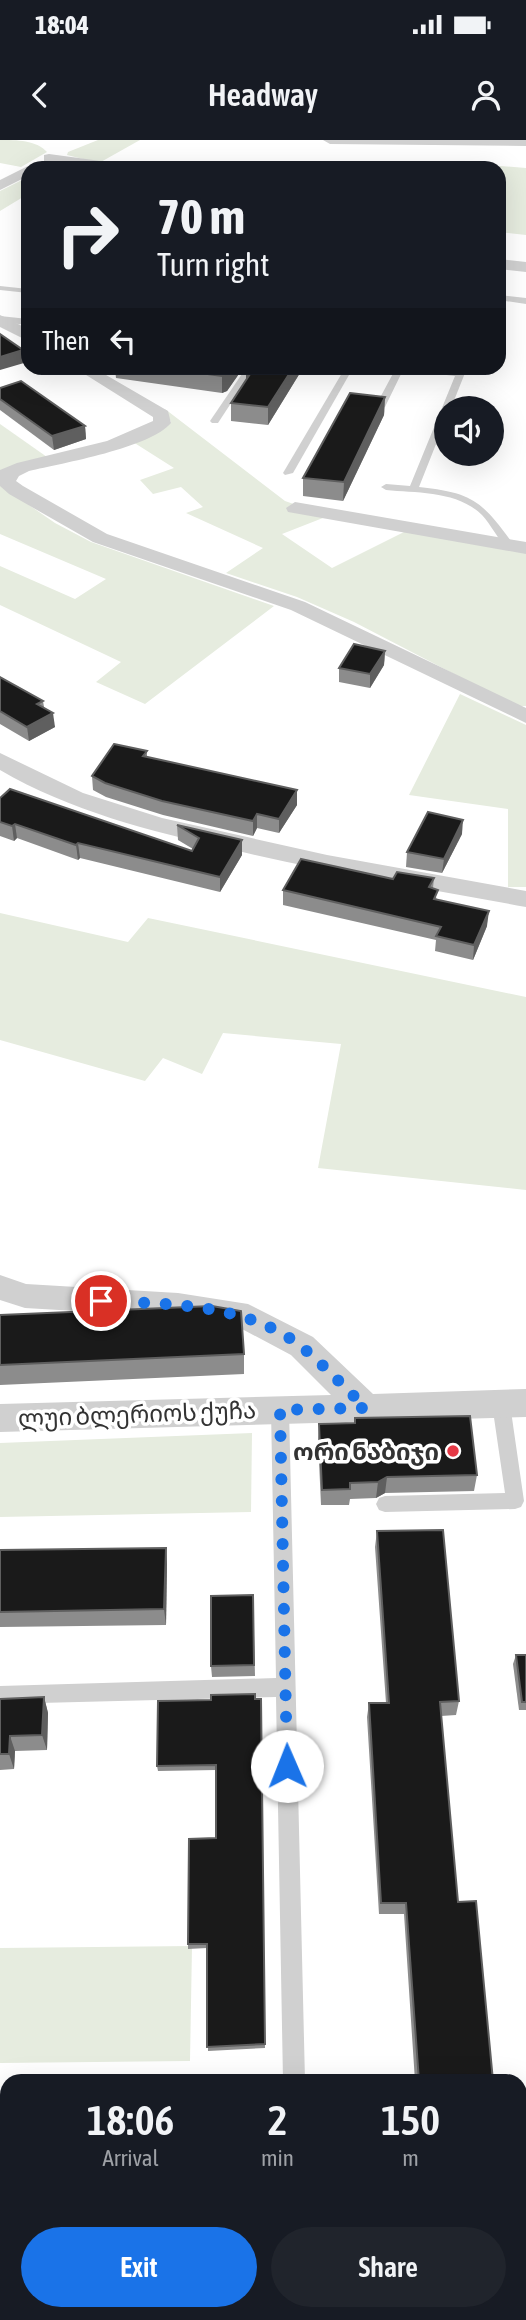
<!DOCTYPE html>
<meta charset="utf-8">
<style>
body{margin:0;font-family:"Asap Condensed","Noto Sans Georgian",sans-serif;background:#20242c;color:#f1f3f6;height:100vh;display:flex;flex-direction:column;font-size:26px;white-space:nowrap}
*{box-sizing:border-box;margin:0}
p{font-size:23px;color:#9ea1a6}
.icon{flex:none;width:38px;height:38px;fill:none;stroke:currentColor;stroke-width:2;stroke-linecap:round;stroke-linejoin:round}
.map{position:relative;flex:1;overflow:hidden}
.panel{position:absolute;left:0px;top:1934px;width:527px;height:247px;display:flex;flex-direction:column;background:#171b24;border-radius:21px 21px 0 0;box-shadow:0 7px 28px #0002}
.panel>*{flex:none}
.banner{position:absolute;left:21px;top:21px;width:485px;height:214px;border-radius:21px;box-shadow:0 7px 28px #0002;background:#171b24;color:#f1f3f6;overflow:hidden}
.tools{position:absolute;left:434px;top:256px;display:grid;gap:14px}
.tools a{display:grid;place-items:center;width:70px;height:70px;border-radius:50%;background:#171b24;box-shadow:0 7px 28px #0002;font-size:35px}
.pin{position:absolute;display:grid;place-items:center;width:60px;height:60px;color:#fff;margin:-30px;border:4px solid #fff;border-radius:50%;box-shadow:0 2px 7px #0007}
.me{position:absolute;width:77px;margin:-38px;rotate:359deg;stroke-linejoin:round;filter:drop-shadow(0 0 5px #0008)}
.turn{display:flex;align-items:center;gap:24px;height:147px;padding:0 21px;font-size:32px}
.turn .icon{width:91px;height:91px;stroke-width:2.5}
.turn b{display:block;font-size:49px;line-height:60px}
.then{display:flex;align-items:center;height:66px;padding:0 21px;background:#0003;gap:14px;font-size:26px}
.eta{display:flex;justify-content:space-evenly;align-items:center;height:119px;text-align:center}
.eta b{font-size:42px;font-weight:600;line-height:49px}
.primary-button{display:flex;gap:14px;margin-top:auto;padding:14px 21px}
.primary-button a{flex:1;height:80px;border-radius:42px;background:#1a73e8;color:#fff;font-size:28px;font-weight:600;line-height:80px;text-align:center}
.primary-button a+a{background:#20242c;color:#f1f3f6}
.status{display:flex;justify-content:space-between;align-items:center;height:49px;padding:0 35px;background:#171b24;direction:ltr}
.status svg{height:19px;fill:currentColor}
header{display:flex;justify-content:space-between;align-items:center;height:91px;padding:0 21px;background:#171b24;font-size:32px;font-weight:600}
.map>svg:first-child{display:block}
.green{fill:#e6ecdf}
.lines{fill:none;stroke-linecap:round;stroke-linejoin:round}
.lane{fill:#d0d0d0;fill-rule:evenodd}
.street{fill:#d0d0d0;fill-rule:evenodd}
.wall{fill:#8c8c8c}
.shaded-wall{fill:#5f5f5f}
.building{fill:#1a1a1a;stroke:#5f5f5f;stroke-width:2}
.route{stroke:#1a73e8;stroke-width:12;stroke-dasharray:0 21.6}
.poi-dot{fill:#e63946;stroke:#fff;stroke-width:2.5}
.labels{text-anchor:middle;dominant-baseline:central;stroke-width:7;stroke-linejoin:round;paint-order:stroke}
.street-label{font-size:24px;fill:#333;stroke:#fff}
.poi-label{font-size:24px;font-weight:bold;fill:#333;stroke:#fff;text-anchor:end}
</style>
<div class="status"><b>18:04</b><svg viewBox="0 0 49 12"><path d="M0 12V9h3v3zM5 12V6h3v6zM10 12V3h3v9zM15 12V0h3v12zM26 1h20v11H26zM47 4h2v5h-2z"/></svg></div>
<header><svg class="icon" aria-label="back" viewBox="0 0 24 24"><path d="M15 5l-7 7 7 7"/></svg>Headway<svg class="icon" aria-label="person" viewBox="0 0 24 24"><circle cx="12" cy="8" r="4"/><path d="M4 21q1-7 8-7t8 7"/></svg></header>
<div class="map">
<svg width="526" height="2180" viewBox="0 0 526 2180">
<rect width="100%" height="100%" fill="#fff"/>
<g class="green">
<path d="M0 0C17 0 36 0 47 12L21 27 0 23Z"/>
<path d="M98 0H140L99 23 67 15 68 12Z"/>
<path d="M474 24 526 28V95L499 92 503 53H499V28H430L429 25Z"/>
<path d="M28 37V54L0 71V51Z"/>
<path d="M165 269 285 361 328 376 282 394 332 428 408 390 526 412V566H516L354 482 297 457 226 433 263 408 186 373 203 367 181 347 153 354 140 340 174 328 133 302 163 289 171 282Z"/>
<path d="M0 284 47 317 0 331Z"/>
<path d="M0 345 55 383 91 402 274 466 145 564 96 542 121 522 0 465V426L75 459 106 439 0 394Z"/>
<path d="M460 554 526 585V747H508V669L409 655Z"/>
<path d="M0 773 128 802 148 778 526 857V1050L318 1028 341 904 223 893 202 934 163 918 145 941 0 900Z"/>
<path d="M252 1293 251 1372 0 1377V1303Z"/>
<path d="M192 1806 190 1921 0 1923V1808Z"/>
</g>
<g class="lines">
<g class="lane">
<path d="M0 146 28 149V153L0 150Z"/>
<path d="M499 155 526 158V164L499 160Z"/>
<path d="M0 176 28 179V185L0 182Z"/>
<path d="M246 228H254L218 283H212L210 281Z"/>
<path d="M345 228H353L293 333 285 335 283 333Z"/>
<path d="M396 228 457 231 459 228H467L451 268H446V279L419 347C475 353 482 362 514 405L513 407H505C497 397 491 385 482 375 458 351 417 353 386 350L381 347 386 344 410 346 455 236 403 230 385 267 377 269 375 267Z"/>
<path d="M501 1257 507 1259 510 1264 524 1361 521 1367 515 1369 385 1372 379 1370 376 1364 379 1358 385 1356 505 1353 492 1264 495 1259Z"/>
<path d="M280 1263 286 1265 289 1270 305 1941H283L276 1557 0 1564V1546L276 1538 271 1270 274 1265Z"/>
<path d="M526 2096V2120L520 2121V2097Z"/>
<rect x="0" y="2121" width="7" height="24"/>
</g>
<g class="street">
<path d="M323 0H526V6L330 4Z"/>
<path d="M49 14 123 24 130 28H92L44 21V15Z"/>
<path d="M28 26 34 28H28V36L0 50V40Z"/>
<path d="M499 119 526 122V132L499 129Z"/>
<path d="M0 175 28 189V201L0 187Z"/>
<path d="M75 228H94L168 271 171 283C150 308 63 323 29 331L19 336 16 341 23 346 107 394 305 462 526 568V583L291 470 93 402 9 354 0 346V330L17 323 107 301 153 281V277Z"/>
<path d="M295 362 526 402V414L288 372 286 368Z"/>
<path d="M0 613 83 653 162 678 327 715 526 751V767C427 749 327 732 229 709 150 691 70 671 0 630Z"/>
<path d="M0 1135 26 1144 178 1153 248 1164 313 1197 373 1254 526 1249V1277L0 1292V1264L331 1255 291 1215 242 1189 178 1177 25 1168 0 1160Z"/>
</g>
</g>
<g class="wall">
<path d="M115 228H243L227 251 222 253 116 238Z"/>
<path d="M246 228H303L268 285 231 281V263L246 240Z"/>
<path d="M0 248 85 286 86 299 54 310 0 270Z"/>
<path d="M385 257 384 275 343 361 303 356V338Z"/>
<path d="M385 511 384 525 370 548 339 542V528Z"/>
<path d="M0 537 43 561 44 567 55 587 29 601 0 584Z"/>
<path d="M147 611V617L297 665 279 693 257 688 253 696 163 675 106 657 93 650 92 636Z"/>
<path d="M0 658 192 711 193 709 178 700 177 685 242 700V715L220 752 80 718 78 720 17 698 14 701 0 696Z"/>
<path d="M462 694 442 733 406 727 407 712Z"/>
<path d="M434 738 433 748 437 760 487 786 473 820 435 811 436 800 283 765V750Z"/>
<path d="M0 1175 244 1214V1234L0 1245Z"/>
<path d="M355 1278 477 1335 474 1351 385 1353 376 1358 350 1359 349 1365H321L318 1300 319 1284 354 1283Z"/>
<path d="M377 1391 459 1561 456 1575 441 1576 458 1762 493 1941H415L404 1774H379L367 1577 369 1563H386L375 1407Z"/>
<path d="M166 1408 167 1424 166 1485 0 1487V1410Z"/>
<path d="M253 1455 255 1536 212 1537 211 1526Z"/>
<path d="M516 1515H526V1570H519L513 1524Z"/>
<path d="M44 1557 48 1573 47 1610 15 1611 14 1629 0 1630V1559Z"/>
<path d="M255 1559H261L265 1908 208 1911 207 1808 188 1809V1804L216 1698V1630L158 1631 157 1626Z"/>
<path d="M526 2026V2085H520V2027Z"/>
</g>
<g class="shaded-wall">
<path d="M23 210 24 223 0 230V217Z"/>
<path d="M231 228H243L227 251 222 253V236Z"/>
<path d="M246 228H257L246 244Z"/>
<path d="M293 228H303L268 285V267Z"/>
<path d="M385 257 384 275 343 361 344 342Z"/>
<path d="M85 286 86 299 54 310 52 296Z"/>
<path d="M385 511 384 525 370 548V534Z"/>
<path d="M53 573 55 587 29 601 27 587Z"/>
<path d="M297 650V665L279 693V679Z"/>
<path d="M257 674V688L253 696V681Z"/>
<path d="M463 680 462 694 442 733 444 719Z"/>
<path d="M15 684 17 698 14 701 12 686Z"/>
<path d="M242 700V715L220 752V737Z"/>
<path d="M78 703 80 718 78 720 76 705Z"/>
<path d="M489 771 487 786 473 820 474 805Z"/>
<path d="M387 1337 385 1353 376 1358 378 1342Z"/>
<path d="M166 1408 167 1424 166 1485 164 1469Z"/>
<path d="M44 1557 48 1573 47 1610 42 1595Z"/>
<path d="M10 1596 15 1611 14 1629 9 1614Z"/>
</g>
<g class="building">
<path d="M0 194 23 210 0 217Z"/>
<path d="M163 228H231L227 234 222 236Z"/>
<path d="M254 228H293L268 267 231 263Z"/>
<path d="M21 241 85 286 52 296 0 259V248Z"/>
<path d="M350 253 385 257 344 342 303 338Z"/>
<path d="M354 504 385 511 370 534 339 528Z"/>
<path d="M0 537 43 561 37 564 53 573 27 587 0 571Z"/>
<path d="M114 604 147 611 143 616 297 650 279 679 257 674 253 681 162 661 105 643 92 636Z"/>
<path d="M10 649 192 711 199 698 177 685 242 700 220 737 78 703 76 705 15 684 12 686 0 682V658Z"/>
<path d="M428 672 463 680 444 719 407 712Z"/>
<path d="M301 719 393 739 397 732 434 738 429 747 438 750 434 759 489 771 474 805 436 796 441 787 283 750Z"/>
<path d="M212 1166 241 1171 244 1214 0 1225V1175Z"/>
<path d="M470 1276 477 1335 387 1337 378 1342 350 1343V1349L322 1350 319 1284 355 1283V1278Z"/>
<path d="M443 1390 459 1561 440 1562 458 1762 476 1761 493 1941H419L406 1763H381L369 1563H389L377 1391Z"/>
<path d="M166 1408 164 1469 0 1472V1410Z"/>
<path d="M253 1455 254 1525 211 1526V1456Z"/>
<path d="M516 1515H526V1562H522Z"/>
<path d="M255 1554V1559H261L265 1904 207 1907V1804H188L189 1699 216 1698V1625L157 1626 158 1561 211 1560V1555Z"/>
<path d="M44 1557 42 1595 10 1596 9 1614H0V1559Z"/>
<path d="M526 2026V2079H520V2027Z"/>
<path d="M0 2047H7V2097L0 2098Z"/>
<path d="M422 2174H499L500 2180H265Z"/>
</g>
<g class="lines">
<path class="route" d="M101 1161C169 1164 248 1163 303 1208 325 1226 345 1248 366 1268L280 1270 287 1626"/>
</g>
<circle class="poi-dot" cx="453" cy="1311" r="7"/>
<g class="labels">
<g class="street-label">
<text transform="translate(137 1274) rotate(-2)">ლუი ბლერიოს ქუჩა</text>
</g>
<g class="poi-label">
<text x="439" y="1311">ორი ნაბიჯი</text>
</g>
</g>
</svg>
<div class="tools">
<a><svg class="icon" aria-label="sound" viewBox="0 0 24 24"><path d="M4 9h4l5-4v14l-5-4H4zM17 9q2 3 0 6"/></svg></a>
</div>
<div class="pin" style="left:101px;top:1161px;background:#d93025"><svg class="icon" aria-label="arrive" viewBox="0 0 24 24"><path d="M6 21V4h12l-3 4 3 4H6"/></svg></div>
<svg class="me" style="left:287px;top:1626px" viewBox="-20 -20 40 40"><circle r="19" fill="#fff"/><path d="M0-13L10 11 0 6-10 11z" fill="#1a73e8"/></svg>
<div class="banner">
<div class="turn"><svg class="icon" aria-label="right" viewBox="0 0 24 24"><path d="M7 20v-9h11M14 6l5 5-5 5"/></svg><div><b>70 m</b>Turn right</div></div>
<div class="then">Then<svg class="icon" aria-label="left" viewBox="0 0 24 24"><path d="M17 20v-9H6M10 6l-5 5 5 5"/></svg></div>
</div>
<section class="panel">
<div class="eta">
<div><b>18:06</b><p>Arrival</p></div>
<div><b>2</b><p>min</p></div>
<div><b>150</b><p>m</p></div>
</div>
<div class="primary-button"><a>Exit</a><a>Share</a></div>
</section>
</div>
